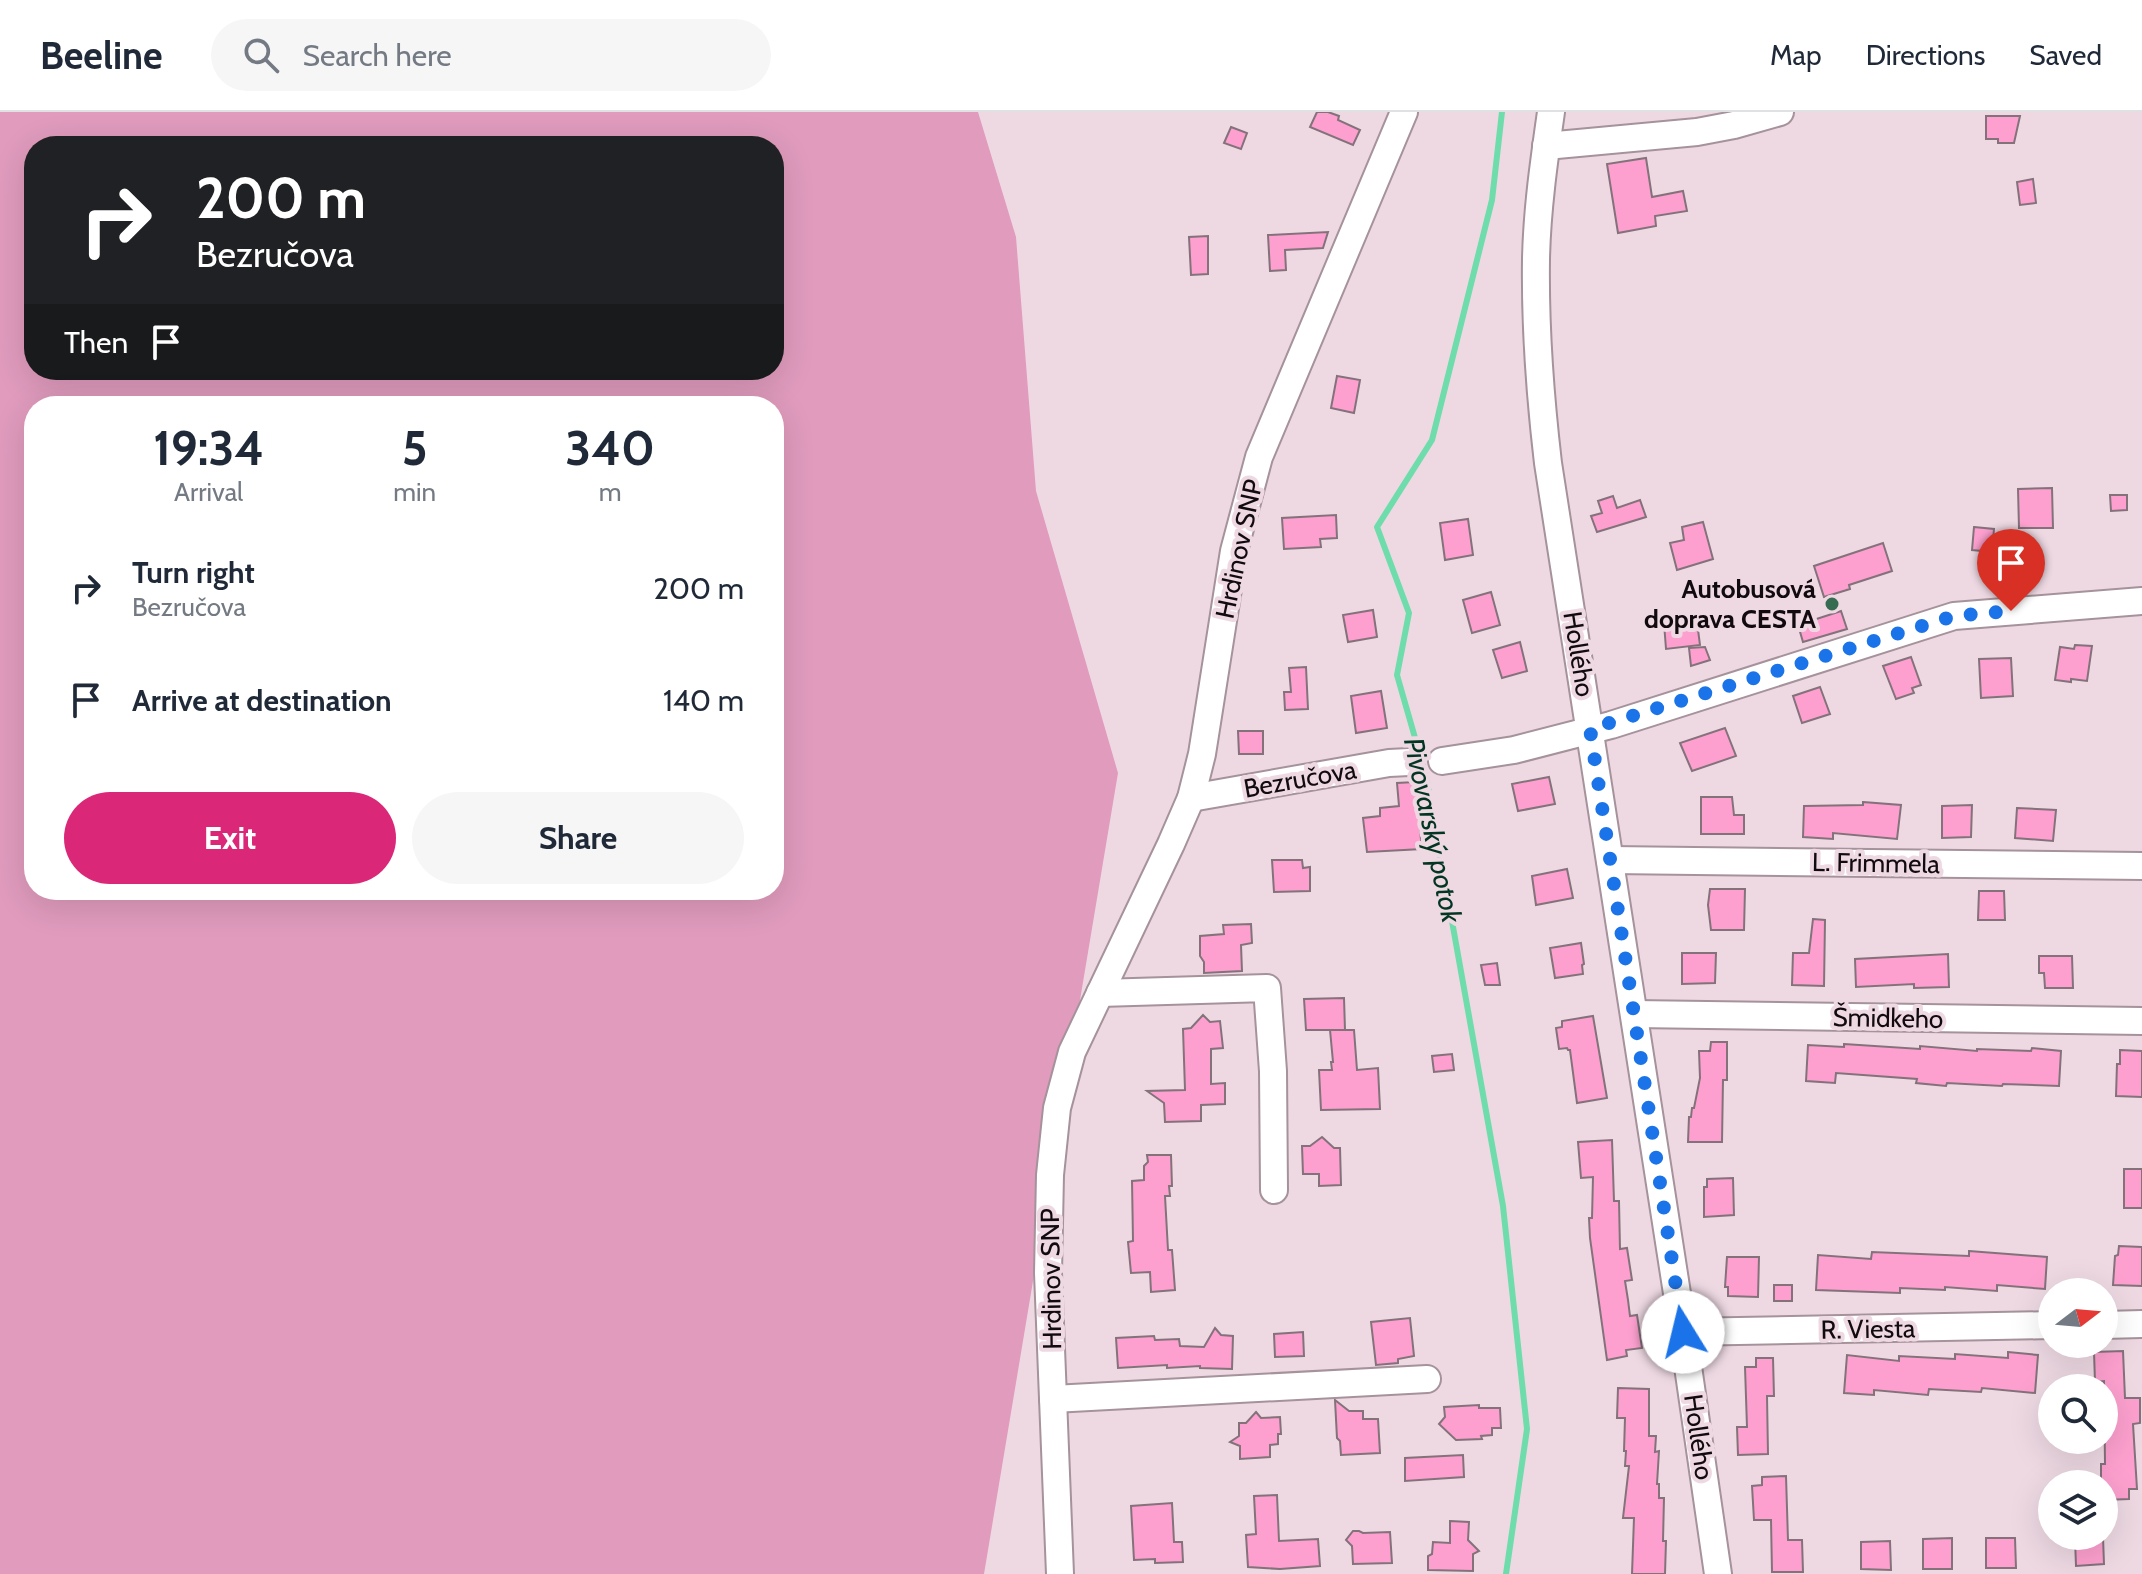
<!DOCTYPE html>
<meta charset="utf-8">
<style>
body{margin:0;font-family:Cabin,sans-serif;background:#f6f6f7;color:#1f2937;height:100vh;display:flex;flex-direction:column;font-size:30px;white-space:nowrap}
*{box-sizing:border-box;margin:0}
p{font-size:26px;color:#747a83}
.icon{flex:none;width:44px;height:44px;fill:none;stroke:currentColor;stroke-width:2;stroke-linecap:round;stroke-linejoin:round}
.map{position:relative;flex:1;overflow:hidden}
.sheet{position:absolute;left:24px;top:284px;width:760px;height:504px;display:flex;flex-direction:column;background:#fff;border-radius:32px;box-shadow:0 8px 32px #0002}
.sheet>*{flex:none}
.hud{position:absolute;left:24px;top:24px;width:760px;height:244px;border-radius:32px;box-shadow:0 8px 32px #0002;background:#202124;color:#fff;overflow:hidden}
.needle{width:52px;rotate:74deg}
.fabs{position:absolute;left:2038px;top:1166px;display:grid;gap:16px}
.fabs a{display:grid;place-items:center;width:80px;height:80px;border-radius:50%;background:#fff;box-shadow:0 8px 32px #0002;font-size:40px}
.pin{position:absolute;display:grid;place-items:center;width:68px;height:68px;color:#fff;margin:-82px -34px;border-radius:50% 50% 50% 0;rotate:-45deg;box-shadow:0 0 8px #0007}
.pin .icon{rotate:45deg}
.me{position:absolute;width:88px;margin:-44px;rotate:351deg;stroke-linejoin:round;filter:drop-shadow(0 0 6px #0008)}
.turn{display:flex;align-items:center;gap:28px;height:168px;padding:0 40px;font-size:36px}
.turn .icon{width:104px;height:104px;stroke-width:2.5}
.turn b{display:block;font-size:56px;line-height:68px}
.then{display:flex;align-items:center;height:76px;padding:0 40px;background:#0003;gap:16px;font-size:30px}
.eta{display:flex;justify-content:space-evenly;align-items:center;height:136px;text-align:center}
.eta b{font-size:48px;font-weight:700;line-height:56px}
.primary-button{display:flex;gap:16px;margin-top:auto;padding:16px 40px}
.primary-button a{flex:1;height:92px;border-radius:48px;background:#db2777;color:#fff;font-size:32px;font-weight:700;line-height:92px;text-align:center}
.primary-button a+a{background:#f6f6f7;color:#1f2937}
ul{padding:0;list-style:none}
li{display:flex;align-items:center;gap:24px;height:112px;padding:0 40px}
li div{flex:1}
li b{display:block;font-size:30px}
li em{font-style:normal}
header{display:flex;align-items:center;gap:48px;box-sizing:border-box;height:112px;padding:0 40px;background:#fff;border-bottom:2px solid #e0e1e3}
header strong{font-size:38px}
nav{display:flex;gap:44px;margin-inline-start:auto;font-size:28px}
.search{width:560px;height:72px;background:#f6f6f7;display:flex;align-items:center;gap:20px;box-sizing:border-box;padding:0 28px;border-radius:44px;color:#747a83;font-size:30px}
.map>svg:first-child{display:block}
.green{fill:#e09bbd;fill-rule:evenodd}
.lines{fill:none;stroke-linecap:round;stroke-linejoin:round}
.stream{stroke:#6fdcab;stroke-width:6}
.building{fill:#fda0cf;stroke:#84727b;stroke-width:2}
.minor-casing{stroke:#a5929b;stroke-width:30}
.minor{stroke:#fff;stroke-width:26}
.route{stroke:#1a73e8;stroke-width:14;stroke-dasharray:0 25.2}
.poi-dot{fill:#356c52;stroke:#eed9e3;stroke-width:3}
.labels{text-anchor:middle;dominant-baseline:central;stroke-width:8;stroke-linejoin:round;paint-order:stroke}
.street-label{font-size:26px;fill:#110a0e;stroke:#eed9e3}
.poi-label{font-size:26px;font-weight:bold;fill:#110a0e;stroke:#eed9e3;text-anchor:end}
.water-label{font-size:28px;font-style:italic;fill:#023522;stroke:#eed9e3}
</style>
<header>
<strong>Beeline</strong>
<div class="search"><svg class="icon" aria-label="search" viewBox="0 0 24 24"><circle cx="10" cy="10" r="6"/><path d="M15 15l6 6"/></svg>Search here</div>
<nav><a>Map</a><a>Directions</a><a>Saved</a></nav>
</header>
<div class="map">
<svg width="2142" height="1462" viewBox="0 0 2142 1462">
<rect width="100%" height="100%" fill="#eed9e3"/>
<path class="green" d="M0 0H978L1016 125 1036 379 1118 661 984 1462H0ZM34 34H774V258H34ZM34 294H774V778H34Z"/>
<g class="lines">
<path class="stream" d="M1502 0 1492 88 1432 328 1377 415 1409 501 1397 563 1426 664 1503 1094 1527 1317 1506 1462"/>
</g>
<g class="building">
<path d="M1317 0H1328L1339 4 1338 8 1360 18 1353 33 1310 15Z"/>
<path d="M1986 4H2020L2014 31H1998V27H1986Z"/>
<path d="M1231 15 1247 21 1241 37 1224 31Z"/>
<path d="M1646 46 1652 85 1683 79 1687 99 1655 104 1656 114 1618 121 1607 52Z"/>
<path d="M2033 67 2036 91 2020 93 2017 70Z"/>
<path d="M1328 120 1323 136 1285 138 1286 158 1270 159 1268 123Z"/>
<path d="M1208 124V162L1191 163 1189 125Z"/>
<path d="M1337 264 1360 268 1354 301 1331 296Z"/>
<path d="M2052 376 2053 416H2019L2018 377Z"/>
<path d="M2110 383H2127V398L2111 399Z"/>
<path d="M1613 384 1617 396 1640 388 1646 405 1597 420 1591 404 1602 401 1598 389Z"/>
<path d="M1336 403 1337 426 1320 427 1321 435 1284 437 1282 406Z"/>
<path d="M1468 407 1473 443 1445 448 1440 411Z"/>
<path d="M1703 410 1713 447 1677 458 1670 431 1684 428 1682 415Z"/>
<path d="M1974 415 1994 417 1992 440 1972 438Z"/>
<path d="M1883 431 1892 459 1849 473 1850 477 1824 485 1814 454Z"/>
<path d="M1491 480 1500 513 1472 521 1463 488Z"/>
<path d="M1373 498 1377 525 1348 530 1343 503Z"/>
<path d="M1841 499 1847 517 1803 530 1798 513Z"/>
<path d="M1688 509V511L1697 510 1700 533 1666 537 1664 511Z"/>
<path d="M1520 530 1527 559 1502 566 1493 538Z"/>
<path d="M2075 533 2092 534 2087 569 2071 567V570L2055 568 2060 535 2074 537Z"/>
<path d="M1705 535 1710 548 1691 554 1689 536Z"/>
<path d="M1911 545 1921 573 1912 576 1914 581 1896 587 1883 554Z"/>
<path d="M2011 546 2013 584 1981 586 1979 547Z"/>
<path d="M1306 555 1308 597 1285 598 1284 580H1291L1289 556Z"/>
<path d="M1820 575 1830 602 1802 611 1793 584Z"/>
<path d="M1381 579 1387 616 1356 621 1351 584Z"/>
<path d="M1725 616 1736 644 1692 659 1680 631Z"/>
<path d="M1238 619H1263V642H1239Z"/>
<path d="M1549 665 1555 692 1518 699 1512 672Z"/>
<path d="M1415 670 1422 737 1367 740 1363 706 1380 704V696L1399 694 1397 671Z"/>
<path d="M1701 685H1732L1734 703H1744V722H1701Z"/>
<path d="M1863 690 1901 693 1897 727 1833 721V727L1803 725 1804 694 1863 693Z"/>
<path d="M1972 693 1971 725 1942 726V694Z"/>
<path d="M2017 696 2056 698 2053 729 2015 726Z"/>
<path d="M1272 748H1302L1303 756 1310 755V779L1274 780Z"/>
<path d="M1567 757 1573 786 1536 793 1532 764Z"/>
<path d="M1710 777H1745L1744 818H1711L1708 793Z"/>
<path d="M1979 779H2004L2005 808H1978Z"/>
<path d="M1813 807 1825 808 1824 874 1792 873 1793 841H1809Z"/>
<path d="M1251 812 1252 831 1241 833 1242 859 1204 861V850L1200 844V824L1224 822 1223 813Z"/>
<path d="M1581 831 1584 852 1582 853 1583 862 1555 866 1550 836Z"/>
<path d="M1682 841H1716L1715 871 1682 872Z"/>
<path d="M1948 842 1949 875 1914 876V872L1856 875 1855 847Z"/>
<path d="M2039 844H2072L2073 876H2045L2044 861H2039Z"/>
<path d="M1497 851 1500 873H1485L1481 853Z"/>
<path d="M1344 886 1345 918H1331H1354L1357 958 1378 956 1380 997 1321 998 1319 958H1332L1331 950H1333L1330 918H1306L1304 887Z"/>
<path d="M1203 903 1210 910 1220 909 1223 936 1211 937V972L1225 971V992L1201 993V1009L1165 1010 1164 991 1147 979 1185 978 1183 917 1191 916Z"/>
<path d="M1593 904 1607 986 1577 991 1570 938H1568L1567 936 1559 937 1556 916 1562 915V909Z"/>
<path d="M1711 930H1727V968H1723L1722 1030H1688L1689 1005H1691L1692 996H1694L1700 966 1699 939H1710Z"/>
<path d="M1844 932 1920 937V934L1977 939V937L2031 939 2032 936 2061 939 2059 974 2003 972 2002 974 1947 971 1946 974 1916 971 1917 967 1836 961 1835 971 1806 969 1808 933 1844 935Z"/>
<path d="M2120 938 2142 939V985L2116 984 2117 952H2120Z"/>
<path d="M1452 942 1454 958 1434 960 1432 944Z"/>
<path d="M1322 1025 1334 1036H1340L1341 1073 1319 1074V1062H1303L1302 1034H1310Z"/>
<path d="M1612 1028 1614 1089H1619L1620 1137 1627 1136 1632 1168 1625 1169 1628 1188 1630 1204 1637 1203 1642 1236 1626 1238 1627 1244 1607 1248 1590 1126 1589 1106H1592L1593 1065 1581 1066 1578 1030Z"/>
<path d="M1147 1043H1171L1172 1074H1169L1170 1084H1165L1168 1138H1172L1175 1178 1151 1180 1150 1160 1131 1161 1128 1130 1133 1129 1132 1069 1144 1068V1054L1148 1050Z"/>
<rect x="2124" y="1057" width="18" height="39"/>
<path d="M1733 1066 1734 1103 1704 1105V1075H1707V1067Z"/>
<path d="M2119 1134 2142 1135V1174L2113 1173 2115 1144 2118 1143Z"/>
<path d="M1969 1139 2047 1145 2045 1177 1997 1173V1179L1945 1175V1178L1900 1176V1181L1816 1178 1818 1143 1871 1147 1872 1140 1969 1144Z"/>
<path d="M1727 1145H1759L1758 1185 1728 1184V1175H1725Z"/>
<rect x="1774" y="1173" width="18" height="16"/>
<path d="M1410 1206 1414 1244 1398 1247V1251L1376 1253 1371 1210Z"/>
<path d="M1215 1216 1221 1223 1233 1224 1232 1257 1200 1256V1254L1167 1256V1253L1118 1256 1116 1226 1154 1224 1155 1228 1179 1227 1180 1234 1204 1235Z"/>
<path d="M1303 1220 1304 1244 1275 1245 1274 1222Z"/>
<path d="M2123 1239 2125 1286H2140V1311L2133 1312 2137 1377H2129V1387L2104 1388V1372H2101V1352H2105L2104 1269 2095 1270 2094 1240Z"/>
<path d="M2008 1240 2038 1243 2035 1281 1982 1276 1981 1280 1929 1277 1928 1283 1874 1278V1283L1844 1281 1847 1243 1899 1249V1244L1955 1247V1242L2008 1246Z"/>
<path d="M1756 1246H1773L1774 1284H1767L1768 1342 1738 1343 1737 1315H1747L1745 1255H1756Z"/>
<path d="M1618 1276 1649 1277V1324H1656L1655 1340 1659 1339 1657 1372H1659V1386H1664L1663 1429H1666L1665 1462H1632L1634 1406H1623L1629 1354H1625L1626 1339H1624L1625 1306H1617Z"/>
<path d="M1335 1288 1349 1299H1363V1307H1378L1380 1341 1341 1343 1340 1329 1337 1326Z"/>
<path d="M1479 1293V1296H1500L1501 1316H1492V1323L1481 1324 1482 1327 1456 1328 1439 1312 1445 1305 1444 1295Z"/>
<path d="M1256 1300 1261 1306 1280 1305 1281 1322H1278V1332L1270 1333V1345L1240 1347V1334L1230 1330 1239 1324V1311H1246Z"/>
<path d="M1463 1343 1464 1365 1405 1369V1346Z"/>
<path d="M1786 1364 1788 1428H1802L1803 1460H1772L1771 1408H1754L1752 1374 1762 1373V1365Z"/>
<path d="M1277 1383 1279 1429 1318 1427 1320 1454 1280 1457 1248 1455 1246 1423 1256 1422 1254 1384Z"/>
<path d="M1172 1391 1174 1430H1182L1183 1450 1155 1451V1447L1134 1448 1131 1394Z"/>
<path d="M1450 1409 1469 1410 1468 1428 1479 1439 1473 1442V1459L1428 1458V1444L1432 1442 1433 1430 1450 1431Z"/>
<path d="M1353 1419H1359L1363 1421 1390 1420 1392 1451 1353 1452 1352 1434 1346 1428Z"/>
<path d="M2103 1425 2104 1452 2076 1454 2075 1427Z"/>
<path d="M1952 1426V1457H1923V1427Z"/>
<path d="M1986 1426H2015L2016 1456H1986Z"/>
<path d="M1890 1429 1891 1458 1861 1457V1430Z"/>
</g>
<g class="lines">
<defs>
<g id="minor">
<path d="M1551 0C1544 49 1537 98 1536 147 1535 216 1540 283 1548 351L1683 1220 1718 1462"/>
<path d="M1546 34 1697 20 1734 13 1780 0"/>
<path d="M1442 649 1514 638 1611 613 1954 504 2142 489"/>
<path d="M1191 686 1389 651 1409 650"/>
<path d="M1610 748 2142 754"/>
<path d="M1100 881 1267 876 1273 959 1274 1078"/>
<path d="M1634 902 2142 909"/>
<path d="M2104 1213 2142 1212"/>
<path d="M1683 1220 2052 1213"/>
<path d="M1053 1287 1427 1267"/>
<path d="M1060 1462 1048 1161 1050 1063 1057 996 1072 940 1171 732 1191 686 1202 642 1234 439 1259 345 1404 0"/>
</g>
</defs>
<use href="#minor" class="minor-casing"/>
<use href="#minor" class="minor"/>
</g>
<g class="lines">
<path class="route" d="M1683 1220 1590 617 1954 504 2011 499"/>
</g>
<circle class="poi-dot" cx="1832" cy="492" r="8"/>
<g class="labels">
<g class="street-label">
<text transform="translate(1239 437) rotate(-78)">Hrdinov SNP</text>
<text transform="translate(1579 542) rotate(81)">Hollého</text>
<text transform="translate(1300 667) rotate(-10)">Bezručova</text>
<text transform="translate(1876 751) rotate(1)">L. Frimmela</text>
<text transform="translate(1888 906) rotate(1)">Šmidkeho</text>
<text transform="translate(1051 1167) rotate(-91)">Hrdinov SNP</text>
<text transform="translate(1868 1217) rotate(-1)">R. Viesta</text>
<text transform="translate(1699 1325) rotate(82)">Hollého</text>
</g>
<g class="poi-label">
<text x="1816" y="477">Autobusová<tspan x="1816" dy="30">doprava CESTA</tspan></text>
</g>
<g class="water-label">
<text transform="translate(1433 718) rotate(78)">Pivovarský potok</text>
</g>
</g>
</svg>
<div class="fabs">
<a><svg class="needle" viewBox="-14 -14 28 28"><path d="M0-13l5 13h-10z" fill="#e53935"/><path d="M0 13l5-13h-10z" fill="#747a83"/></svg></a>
<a><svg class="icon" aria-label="search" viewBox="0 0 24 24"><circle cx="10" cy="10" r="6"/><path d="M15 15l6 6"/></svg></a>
<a><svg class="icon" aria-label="layers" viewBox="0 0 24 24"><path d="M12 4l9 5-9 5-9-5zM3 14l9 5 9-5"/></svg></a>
</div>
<div class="pin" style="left:2011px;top:499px;background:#d93025"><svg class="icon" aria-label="arrive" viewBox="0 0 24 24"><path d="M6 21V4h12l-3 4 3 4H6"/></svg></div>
<svg class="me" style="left:1683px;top:1220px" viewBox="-20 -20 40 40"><circle r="19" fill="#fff"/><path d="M0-13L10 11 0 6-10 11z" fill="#1a73e8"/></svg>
<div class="hud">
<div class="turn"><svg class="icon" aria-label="right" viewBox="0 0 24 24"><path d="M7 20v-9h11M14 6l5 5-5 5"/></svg><div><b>200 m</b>Bezručova</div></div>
<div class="then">Then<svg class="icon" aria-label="arrive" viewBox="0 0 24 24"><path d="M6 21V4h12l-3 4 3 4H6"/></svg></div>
</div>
<section class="sheet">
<div class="eta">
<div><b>19:34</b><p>Arrival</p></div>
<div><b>5</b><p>min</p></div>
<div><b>340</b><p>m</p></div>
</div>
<ul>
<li><svg class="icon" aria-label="right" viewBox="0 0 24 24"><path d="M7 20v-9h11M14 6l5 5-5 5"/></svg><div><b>Turn right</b><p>Bezručova</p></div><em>200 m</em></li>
<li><svg class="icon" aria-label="arrive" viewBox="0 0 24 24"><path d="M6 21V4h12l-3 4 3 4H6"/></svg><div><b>Arrive at destination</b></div><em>140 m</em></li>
</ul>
<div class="primary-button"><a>Exit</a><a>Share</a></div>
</section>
</div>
